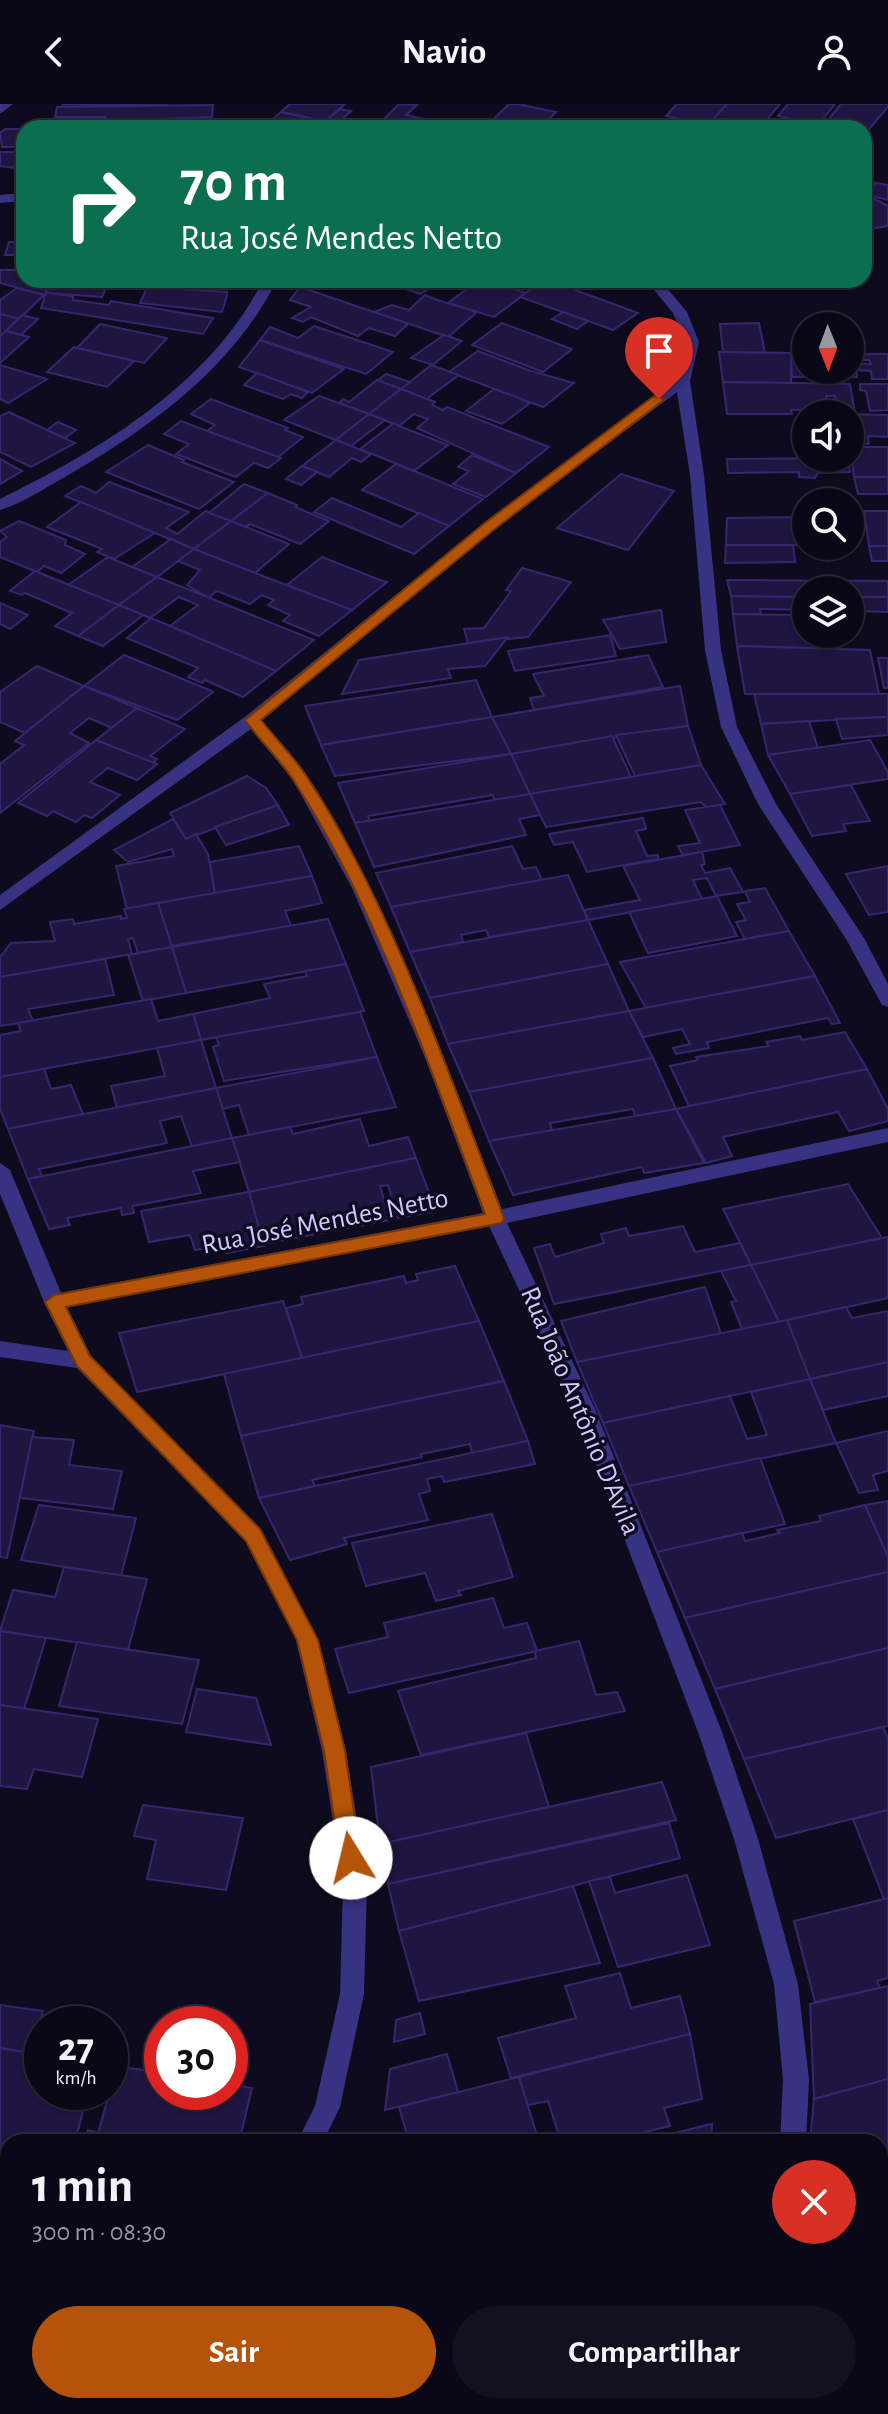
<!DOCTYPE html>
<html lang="pt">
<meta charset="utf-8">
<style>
body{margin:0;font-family:"Alegreya Sans",sans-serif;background:#13111f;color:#f1f3f6;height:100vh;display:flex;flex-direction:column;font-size:30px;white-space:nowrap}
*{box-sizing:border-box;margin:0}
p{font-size:26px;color:#999aa1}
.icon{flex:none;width:44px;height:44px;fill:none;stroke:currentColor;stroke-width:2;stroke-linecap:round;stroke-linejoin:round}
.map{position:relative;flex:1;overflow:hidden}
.panel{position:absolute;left:0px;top:2030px;width:888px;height:280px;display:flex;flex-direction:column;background:#0a0816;border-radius:24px 24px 0 0;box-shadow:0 2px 6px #0004,0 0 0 2px #2a2935}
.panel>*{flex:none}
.guide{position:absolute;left:16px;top:16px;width:856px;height:168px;border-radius:24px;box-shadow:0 2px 6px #0004,0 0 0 2px #2a2935;background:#0b6e4f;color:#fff;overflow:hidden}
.needle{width:52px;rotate:179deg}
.fabs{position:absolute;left:792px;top:208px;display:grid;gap:16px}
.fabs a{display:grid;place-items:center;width:72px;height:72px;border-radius:50%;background:#0a0816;box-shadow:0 2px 6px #0004,0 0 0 2px #2a2935;font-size:40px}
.speed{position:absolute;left:24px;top:1902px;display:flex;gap:16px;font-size:40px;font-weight:700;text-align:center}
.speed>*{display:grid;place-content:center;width:104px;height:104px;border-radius:50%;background:#0a0816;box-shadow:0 2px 6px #0004,0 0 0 2px #2a2935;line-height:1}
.speed small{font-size:20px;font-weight:400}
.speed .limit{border:12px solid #d22;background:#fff;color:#111}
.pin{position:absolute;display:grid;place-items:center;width:68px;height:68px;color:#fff;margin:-82px -34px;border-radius:50% 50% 50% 0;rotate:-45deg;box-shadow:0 0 8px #0007}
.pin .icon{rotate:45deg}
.me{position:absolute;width:88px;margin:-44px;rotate:351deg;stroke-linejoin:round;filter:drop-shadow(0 0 6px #0008)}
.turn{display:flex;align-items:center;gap:28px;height:168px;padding:0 32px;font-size:36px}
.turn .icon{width:104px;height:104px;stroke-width:2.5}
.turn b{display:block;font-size:56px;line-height:68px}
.round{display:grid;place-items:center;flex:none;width:84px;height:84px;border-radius:42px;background:#13111f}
.overview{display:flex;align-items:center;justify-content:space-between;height:136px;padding:0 32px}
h1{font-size:48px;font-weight:700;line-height:60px}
.primary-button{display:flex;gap:16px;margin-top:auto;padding:16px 32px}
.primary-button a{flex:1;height:92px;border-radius:48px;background:#b45309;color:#fff;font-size:32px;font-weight:700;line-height:92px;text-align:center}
.primary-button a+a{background:#13111f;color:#f1f3f6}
header{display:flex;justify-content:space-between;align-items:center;height:104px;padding:0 32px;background:#0a0816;font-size:36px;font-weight:700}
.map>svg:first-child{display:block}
.building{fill:#1f1541;stroke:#36266e;stroke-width:2}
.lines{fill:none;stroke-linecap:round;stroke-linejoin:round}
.minor{fill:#373281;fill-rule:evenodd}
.route{fill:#b45309;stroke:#753606;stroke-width:2}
.labels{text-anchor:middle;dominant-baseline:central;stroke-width:7;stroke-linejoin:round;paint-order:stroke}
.street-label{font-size:28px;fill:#d0c8ff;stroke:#0e0b1e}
</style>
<header><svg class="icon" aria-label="back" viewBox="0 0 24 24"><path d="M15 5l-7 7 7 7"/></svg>Navio<svg class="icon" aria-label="person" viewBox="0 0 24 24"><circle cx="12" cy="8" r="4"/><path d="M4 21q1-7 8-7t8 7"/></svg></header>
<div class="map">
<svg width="888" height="2310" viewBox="0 0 888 2310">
<rect width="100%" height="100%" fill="#0e0b1e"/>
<g class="building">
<path d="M63 0H168L62 3Z"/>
<path d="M290 0H345L325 17 281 8Z"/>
<path d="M399 0 417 1 406 11 433 17 426 24H375Z"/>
<path d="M509 0H518L556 8 539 24H484Z"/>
<path d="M677 0H727L708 21 666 12Z"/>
<path d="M727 0H780L760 24 709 20Z"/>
<path d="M788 0H835L818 21 778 12Z"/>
<path d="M841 0H888V3L864 31V24H816L823 22Z"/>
<path d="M213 1 212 13 105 17V13H55L57 3Z"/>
<path d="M340 5 351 7 332 24 320 22Z"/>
<path d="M281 8 312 15 301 24H262Z"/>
<path d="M5 25H24V43H2L0 29Z"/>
<path d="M0 48H24V65L0 62Z"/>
<path d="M864 76 876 79 867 91 888 102V122L864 126Z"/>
<path d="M876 79 888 81V96L867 91Z"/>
<path d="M9 138H24V151H5Z"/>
<path d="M24 155V176H50L45 191 0 179V166H20Z"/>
<path d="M50 176H198L194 187Z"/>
<path d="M50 176 92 179 108 180 102 193 46 189Z"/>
<path d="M380 176H444L420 190Z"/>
<path d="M478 176H485L526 189 494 213 448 199Z"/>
<path d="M543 176H548L638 209 613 226 520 193Z"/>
<path d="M147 183 227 188V191L222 208 140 199Z"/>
<path d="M300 183 374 208 409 219 395 232 369 224 358 232 311 213 303 218 292 214 311 203 290 196Z"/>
<path d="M17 184 44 191 19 215 0 210V196Z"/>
<path d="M46 189 73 192V196L109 201 111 197 213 214 203 230 41 204Z"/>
<path d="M425 191 437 196 477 208 448 233 374 208 392 201 409 206Z"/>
<path d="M563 208 588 217 577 225 552 215Z"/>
<path d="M0 210 19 215 0 232Z"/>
<path d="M22 211 38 215 21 231 6 227Z"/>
<path d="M502 219 572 245 543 268 472 241Z"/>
<path d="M759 219 765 249 723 248 720 220Z"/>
<path d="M100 220 167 234 144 259 77 244Z"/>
<path d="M314 222 372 241 393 248 366 270 260 236 270 223 298 234Z"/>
<path d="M6 227 29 233 0 259V232Z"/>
<path d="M444 231 462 237 433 261 411 254Z"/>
<path d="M260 236 341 264 344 265 312 289 239 263Z"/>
<path d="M74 243 77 244 134 257 107 283 47 268Z"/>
<path d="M478 247 531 267 574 279 543 303 449 268Z"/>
<path d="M719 248 791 249V279L723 278Z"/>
<path d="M791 249 806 250V266H850V250H855L857 273H792Z"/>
<path d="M855 250H888V275H872L871 267 856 266 855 260H871L869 256H855Z"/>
<path d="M0 261 47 275 8 299 0 295Z"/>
<path d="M431 261 459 271 426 295 401 285Z"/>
<path d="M257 269 308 288 302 294 291 290 283 295 244 281Z"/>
<path d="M386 270 410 278 401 285 377 277Z"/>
<path d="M377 276 401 285 369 310 339 299 343 295 349 298Z"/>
<path d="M723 278 850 280 854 304H837L835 292H826L828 305 791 306 792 310H727Z"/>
<path d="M860 280H888V306L870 307 866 287 860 286Z"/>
<path d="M401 285 435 298 432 301 443 306 447 303 549 343 516 369 417 324 428 315 414 310 399 322 369 310Z"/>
<path d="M494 285 514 292 530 299 502 320 466 307Z"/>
<path d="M319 292 336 298 369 310 336 336 284 316Z"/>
<path d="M211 295 288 324 285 326 303 333 278 353 207 327 215 321 191 310Z"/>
<path d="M9 308 15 311 75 339 31 363 0 348V312Z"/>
<path d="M369 310 385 316 351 342 336 336Z"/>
<path d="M850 310 888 311V333L868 332 869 340 850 339Z"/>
<path d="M181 317 207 327 281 354 268 364 254 359 236 373 176 350 189 340 164 330Z"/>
<path d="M58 318 76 326 65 334 47 326Z"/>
<path d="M394 319 399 322 448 341 414 367 360 345Z"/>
<path d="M336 336 371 350 361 358 352 354 329 373 302 362Z"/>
<path d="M148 341 184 356 182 358 234 378 199 405 106 368Z"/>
<path d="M850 343H888V373H854Z"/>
<path d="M472 351 516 369 486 393 453 380 469 367 458 363Z"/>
<path d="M831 354H848L850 368 818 369 815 374 799 373V368L728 369 727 355Z"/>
<path d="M0 355 22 367 0 380Z"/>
<path d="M396 360 414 367 483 395 449 422 362 386Z"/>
<path d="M302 362 317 368 301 381 286 375Z"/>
<path d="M621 370 674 387 628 446 557 424Z"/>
<path d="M854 373H888V390H858Z"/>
<path d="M109 378 189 408 166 424 177 430 206 407 231 417 194 445 65 392 81 382 96 389Z"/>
<path d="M244 380 268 389 231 417 209 409Z"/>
<path d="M268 389 297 401 295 403 329 417 300 440 250 420 246 423 231 417Z"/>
<path d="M332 394 401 423 419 409 449 422 414 450 314 408Z"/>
<path d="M81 398 155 429 114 455 97 448 102 445 47 423Z"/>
<path d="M864 407H888V442H869Z"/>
<path d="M806 413V441H726L727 414Z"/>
<path d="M19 417 66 436 65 441 85 450 61 469 44 462 37 468 0 453V438L7 433 0 427Z"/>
<path d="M231 417 246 423 289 440 255 469 194 445Z"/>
<path d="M171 435 194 445 157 473 132 463Z"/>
<path d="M726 441H793L795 458 725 459Z"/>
<path d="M869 442H888V457H872Z"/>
<path d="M194 445 255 469 352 506 319 532 283 517 290 511 268 501 274 496 262 491 250 500 217 487 208 494 187 481 200 466 178 457Z"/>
<path d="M108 453 132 463 157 473 119 501 68 481Z"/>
<path d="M322 453 380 476 387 478 352 506 287 481Z"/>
<path d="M522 464 571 478 528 533 468 539 464 525 484 524 511 487 506 486Z"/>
<path d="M35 467 67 480 119 501 78 532 55 522 72 509 25 489 22 491 10 487Z"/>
<path d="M157 473 200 490 314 536 276 567 170 522 198 501 179 493 150 514 119 501Z"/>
<path d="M727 476 888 477V493H850V486H806V493L731 492Z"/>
<path d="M731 492 806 493V506L760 505 761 510H733Z"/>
<path d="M850 493H888V508L850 507Z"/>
<path d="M0 499 28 511 10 525 0 520Z"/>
<path d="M119 501 143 511 103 542 78 532Z"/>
<path d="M661 506 666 538 620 545 603 516Z"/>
<path d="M733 510 806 511V530H836L837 545 737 542Z"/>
<path d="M151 514 170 522 276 567 243 593 205 576 202 579 188 573 198 564 127 534Z"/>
<path d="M610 531 616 552 515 567 508 547Z"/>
<path d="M508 533 485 562 448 565 451 574 342 590 359 556Z"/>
<path d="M737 542 870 546 879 590H745Z"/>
<path d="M124 551 212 587 213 588 177 616 84 582Z"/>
<path d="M648 551 663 583 534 606 530 594 544 592 533 570Z"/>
<path d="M878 554H888V584H884Z"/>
<path d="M37 562 84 582 25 629 0 618V588Z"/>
<path d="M476 576 492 613 321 641 305 602Z"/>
<path d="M84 582 137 604 112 624 89 614 70 629 89 639 0 709V660L24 641 15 637Z"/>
<path d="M680 582 688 622 511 650 492 613Z"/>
<path d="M754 590H888V613L761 620Z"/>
<path d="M137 604 185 625 150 652 157 655 153 659 96 636Z"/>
<path d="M492 613 511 650 335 672 321 641Z"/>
<path d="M888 613V631L842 635 836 615Z"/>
<path d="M809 617 818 644 768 651 761 620Z"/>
<path d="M688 622 701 661 635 672 616 631Z"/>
<path d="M612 632 631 673 530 690 511 650Z"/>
<path d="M96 636 157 660 137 676 108 664 90 678 120 691 92 714 84 711 76 718 53 707 47 712 18 699Z"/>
<path d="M870 636 888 668V675L790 690 768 651Z"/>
<path d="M511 650 530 690 494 696 493 691 368 712 370 717 355 719 338 679Z"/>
<path d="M701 661 725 700 706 703 701 698 546 723 530 690Z"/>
<path d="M247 672 266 684 278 701 186 735 170 709Z"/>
<path d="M851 681 870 717 843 720 846 727 812 732 790 690Z"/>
<path d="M530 690 540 711 519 715 526 731 374 763 355 719Z"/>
<path d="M278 701 289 721 226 741 215 723Z"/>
<path d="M720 701 740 741 683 751 678 742 700 739 685 706Z"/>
<path d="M643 714 646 725 636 727 647 752 658 751V755L587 768 573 738 554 741 549 730Z"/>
<path d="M173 715 186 735 196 730 208 750 215 789 127 805 116 762 174 752 172 745 128 758 114 746Z"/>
<path d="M299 742 312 772 215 789 210 758Z"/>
<path d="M512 742 523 765 536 763 542 776 391 803 376 769Z"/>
<path d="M702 748 705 760 701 761 705 769 730 764 743 788 716 792 707 774 693 776 702 795 588 816 584 806 640 796 623 762Z"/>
<path d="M888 762V808L869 811 846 770Z"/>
<path d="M568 771 588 816 489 833 486 826 461 831 463 838 410 848 391 803Z"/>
<path d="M312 772 322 799 285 807 291 822 171 842 158 799Z"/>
<path d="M765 784 789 827 745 835 736 818 746 816 737 800 750 798 745 787Z"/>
<path d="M717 792 737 832 648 849 629 808Z"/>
<path d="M158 799 172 843 138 849 133 834 128 835 132 850 0 873V853L11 839 55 837 50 818 73 815 74 820 121 812V815L127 814 124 805Z"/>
<path d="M328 815 346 860 186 889 172 843Z"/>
<path d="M588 816 608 860 430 894 410 848Z"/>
<path d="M789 827 815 872 646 904 620 858Z"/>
<path d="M172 843 186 889 143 897 128 851Z"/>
<path d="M105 855 114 891 28 905 33 917 0 922V873Z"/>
<path d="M346 860 364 907 201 936 193 910 270 894 264 880 307 872 305 867Z"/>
<path d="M608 860 629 907 448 940 430 894Z"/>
<path d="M815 872 840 919 832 920 828 914 707 938 709 944 676 950 673 944 690 940 682 925 643 933 629 907Z"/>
<path d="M151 895 158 917 193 910 201 936 0 973V931L21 927 18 919Z"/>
<path d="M629 907 653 954 469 988 448 940Z"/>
<path d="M360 908 377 953 224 977 213 943 219 941 216 933Z"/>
<path d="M845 928 867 965 689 1002 670 962 698 956 696 953 769 942 766 938 800 932 802 936Z"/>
<path d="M201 936 216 984 117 1004 111 982 165 972 157 944Z"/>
<path d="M377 953 396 1003 249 1031 239 1001 223 1005 216 984Z"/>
<path d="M653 954 676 1005 635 1012 633 1005 550 1019 552 1026 489 1037 469 988Z"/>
<path d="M44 965 51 985 71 981 83 1010 8 1025 0 1005V973Z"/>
<path d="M867 965 888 1005V1017L849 1027 838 1008 723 1033 732 1052 706 1059 676 1005Z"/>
<path d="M216 984 232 1034 192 1043 181 1012 160 1017 167 1039 39 1065 42 1072 28 1075 8 1025Z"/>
<path d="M676 1005 704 1059 644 1069 642 1063 513 1091 489 1037Z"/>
<path d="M360 1015 369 1042 408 1033 416 1054 249 1088 232 1034 290 1023 293 1030Z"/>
<path d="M232 1034 240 1058 193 1067 201 1089 132 1102 134 1109 122 1111 121 1104 67 1114 70 1121 49 1125 28 1075Z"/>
<path d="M416 1054 436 1107 398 1114 388 1081 380 1082 390 1116 263 1140 249 1088Z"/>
<path d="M848 1080 882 1134 751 1161 723 1105Z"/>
<path d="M249 1088 264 1142 226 1149 223 1141 195 1146 190 1131 149 1138 141 1107Z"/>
<path d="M683 1122 695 1148 740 1139 751 1161 554 1200 534 1144 550 1140 555 1153 604 1139 601 1130 610 1128 626 1124 629 1132Z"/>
<path d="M888 1133V1194L779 1218 751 1161Z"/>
<path d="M751 1161 779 1218 742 1225 731 1198 736 1197 721 1167Z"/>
<path d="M455 1162 479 1217 302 1254 286 1204 303 1200 301 1193 404 1172 406 1179 418 1176 416 1170Z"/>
<path d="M705 1183 721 1230 577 1258 561 1217Z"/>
<path d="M283 1197 302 1254 137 1288 119 1229Z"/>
<path d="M846 1203 852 1214 888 1207V1258L810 1275 787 1216Z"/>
<path d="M787 1216 810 1275 603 1319 577 1258Z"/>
<path d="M479 1217 504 1277 241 1332 224 1270Z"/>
<path d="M888 1258V1292L823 1306 810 1275Z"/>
<path d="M810 1275 836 1339 629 1382 603 1319 730 1292 747 1335 767 1331 751 1288Z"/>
<path d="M504 1277 528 1337 472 1349 470 1340 421 1350 422 1353 312 1376 315 1382 259 1394 241 1332Z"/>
<path d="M0 1321 34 1327 7 1454 0 1453Z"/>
<path d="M888 1327V1367L873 1371 878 1386 859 1389 836 1339Z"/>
<path d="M32 1333 74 1336 69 1361 122 1367 113 1405 20 1394Z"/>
<path d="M528 1337 535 1360 444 1378 442 1372 427 1375 430 1387 419 1390 428 1416 344 1434 347 1440 290 1456 259 1394Z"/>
<path d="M760 1354 785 1420 657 1448 629 1382Z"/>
<path d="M888 1397V1453L865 1401Z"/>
<path d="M39 1401 136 1414 121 1472 21 1456Z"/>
<path d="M865 1401 888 1453V1468L685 1514 657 1448 742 1429 745 1437 780 1429 777 1426 821 1417 819 1412Z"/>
<path d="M492 1410 513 1473 458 1487 461 1491 436 1497 425 1469 366 1482 352 1439Z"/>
<path d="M64 1463 147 1475 128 1546 0 1527 13 1486 55 1493Z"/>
<path d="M888 1468V1544L715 1585 685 1514Z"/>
<path d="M493 1494 504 1524 527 1519 537 1547 349 1589 335 1545 388 1533 384 1519Z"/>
<path d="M0 1527 46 1534 24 1605 0 1601Z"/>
<path d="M579 1537 596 1591 617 1588 625 1607 421 1651 398 1587 536 1554 535 1547Z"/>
<path d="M77 1538 199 1556 182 1620 59 1602Z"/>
<path d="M888 1544V1622L744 1655 715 1585Z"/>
<path d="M197 1585 256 1594 271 1641 186 1628Z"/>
<path d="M0 1601 98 1615 82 1673 34 1665 27 1685 0 1682Z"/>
<path d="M883 1623 888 1634V1706L776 1734 744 1655Z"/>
<path d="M526 1629 549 1703 380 1740 371 1663Z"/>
<path d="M662 1678 676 1716 388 1780 380 1740Z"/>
<path d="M143 1701 243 1714 226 1786 147 1775 156 1736 134 1732Z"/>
<path d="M888 1706V1794L884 1795 853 1715Z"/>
<path d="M669 1719 680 1754 399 1827 388 1780Z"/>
<path d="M687 1771 710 1841 618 1863 589 1777 610 1773 615 1789Z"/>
<path d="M573 1782 600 1859 419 1897 399 1827Z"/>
<path d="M888 1794V1874L877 1877 880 1884 815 1898 794 1817Z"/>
<path d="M620 1869 631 1904 680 1892 690 1930 511 1974 498 1934 576 1914 565 1882Z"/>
<path d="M888 1882V1975L814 1995 810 1900Z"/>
<path d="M0 1901 43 1907 32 1949 0 1944Z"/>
<path d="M420 1909 425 1930 394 1938 396 1916Z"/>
<path d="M690 1930 702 1995 664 2004 670 2022 602 2038H579L578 2034 561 2038 548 1997 528 2001 519 1973Z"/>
<path d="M0 1944 42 1951V1988H88L75 2038 0 2039Z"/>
<path d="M447 1950 458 1988 385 2006 390 1965Z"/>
<path d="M117 1962 162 1969V1988H230V1980L252 1984 239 2038H85L88 2026 98 2029Z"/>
<path d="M519 1973 539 2038H409L399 2003Z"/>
<path d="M888 1975V2056L880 2058V2038H810L814 1995Z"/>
<path d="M712 2020 711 2038H639L707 2021Z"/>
<path d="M0 2039 8 2041V2075L2 2074 6 2058 0 2057Z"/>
<path d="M888 2073V2178L880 2180V2075Z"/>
<path d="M0 2090 8 2091 5 2147 0 2146Z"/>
<path d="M0 2146 8 2148V2186L0 2185Z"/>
<path d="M888 2178V2257L880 2258V2180Z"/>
<path d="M0 2249 8 2250V2302H79L74 2310H0Z"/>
<path d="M888 2288V2310H800L833 2302H880V2290Z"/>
<path d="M236 2302H454L419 2310H229Z"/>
<path d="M454 2302 531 2303 651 2302 648 2310H419Z"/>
</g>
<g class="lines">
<g class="minor">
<path d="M0 0H13L0 10Z"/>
<path d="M24 89V97L0 99V91Z"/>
<path d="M263 176H277C233 264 149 325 65 373 45 384 23 399 0 406V395C100 346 212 279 263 176Z"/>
<path d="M646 176H660L687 208 699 238 690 277 704 371 721 546 737 623 776 700 864 834 888 880V903L882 901 846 835 758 700 721 623 705 546 690 371 677 288 496 424 261 617C277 635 295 653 308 673 391 799 447 964 502 1105L888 1024V1038L507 1119 595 1305 722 1628 758 1735 798 1880 809 1976 806 2038H780L783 1976 774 1880 734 1735 698 1628 575 1305 489 1122 67 1203 91 1252 261 1425 318 1536 346 1647 367 1781 364 1890 340 2003 323 2038H297L315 2002 340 1890 343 1781 322 1647 296 1536 245 1437 77 1264 0 1253V1237L68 1247 44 1198 0 1090V1059L10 1066 61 1189 483 1109 424 951 352 784 293 676 251 625 0 806V791L246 612 486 418 676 275 685 238 673 209Z"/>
<path d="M130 2302H160L156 2310H126Z"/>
<path d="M694 2302H722L718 2310H690Z"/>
</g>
</g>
<path class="route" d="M654 292 665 295 496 424 261 616C276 635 294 653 307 673 392 801 449 971 504 1114L502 1119 66 1203 90 1252 260 1425 318 1536 345 1647 361 1754 358 1761H343L340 1754 324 1647 297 1536 246 1437 77 1262 45 1198 54 1191 485 1110C431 968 377 804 294 677 280 655 260 637 245 616L486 418Z"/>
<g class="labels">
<g class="street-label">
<text transform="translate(325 1118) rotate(-11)">Rua José Mendes Netto</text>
<text transform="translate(580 1307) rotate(67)">Rua João Antônio D'Avila</text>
</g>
</g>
</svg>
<div class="fabs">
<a><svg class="needle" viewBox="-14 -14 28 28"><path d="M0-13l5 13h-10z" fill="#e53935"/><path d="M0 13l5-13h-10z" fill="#999aa1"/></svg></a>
<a><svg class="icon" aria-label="sound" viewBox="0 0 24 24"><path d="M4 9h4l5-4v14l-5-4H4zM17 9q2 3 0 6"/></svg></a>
<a><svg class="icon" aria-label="search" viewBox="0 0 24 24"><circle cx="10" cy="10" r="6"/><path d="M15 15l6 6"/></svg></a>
<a><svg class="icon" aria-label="layers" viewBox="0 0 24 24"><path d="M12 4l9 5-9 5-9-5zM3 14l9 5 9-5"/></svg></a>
</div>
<div class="speed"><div>27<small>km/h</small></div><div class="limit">30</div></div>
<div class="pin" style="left:659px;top:295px;background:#d93025"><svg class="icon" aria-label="arrive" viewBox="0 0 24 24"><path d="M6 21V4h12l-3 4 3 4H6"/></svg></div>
<svg class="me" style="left:351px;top:1754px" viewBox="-20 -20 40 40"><circle r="19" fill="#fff"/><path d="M0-13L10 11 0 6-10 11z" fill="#b45309"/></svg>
<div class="guide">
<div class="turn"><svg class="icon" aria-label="right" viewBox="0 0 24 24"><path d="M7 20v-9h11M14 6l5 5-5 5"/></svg><div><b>70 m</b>Rua José Mendes Netto</div></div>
</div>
<section class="panel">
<div class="overview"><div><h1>1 min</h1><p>300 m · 08:30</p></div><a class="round" style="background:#d93025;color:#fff"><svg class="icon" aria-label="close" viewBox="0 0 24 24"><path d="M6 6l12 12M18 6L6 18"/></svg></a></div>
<div class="primary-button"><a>Sair</a><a>Compartilhar</a></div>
</section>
</div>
